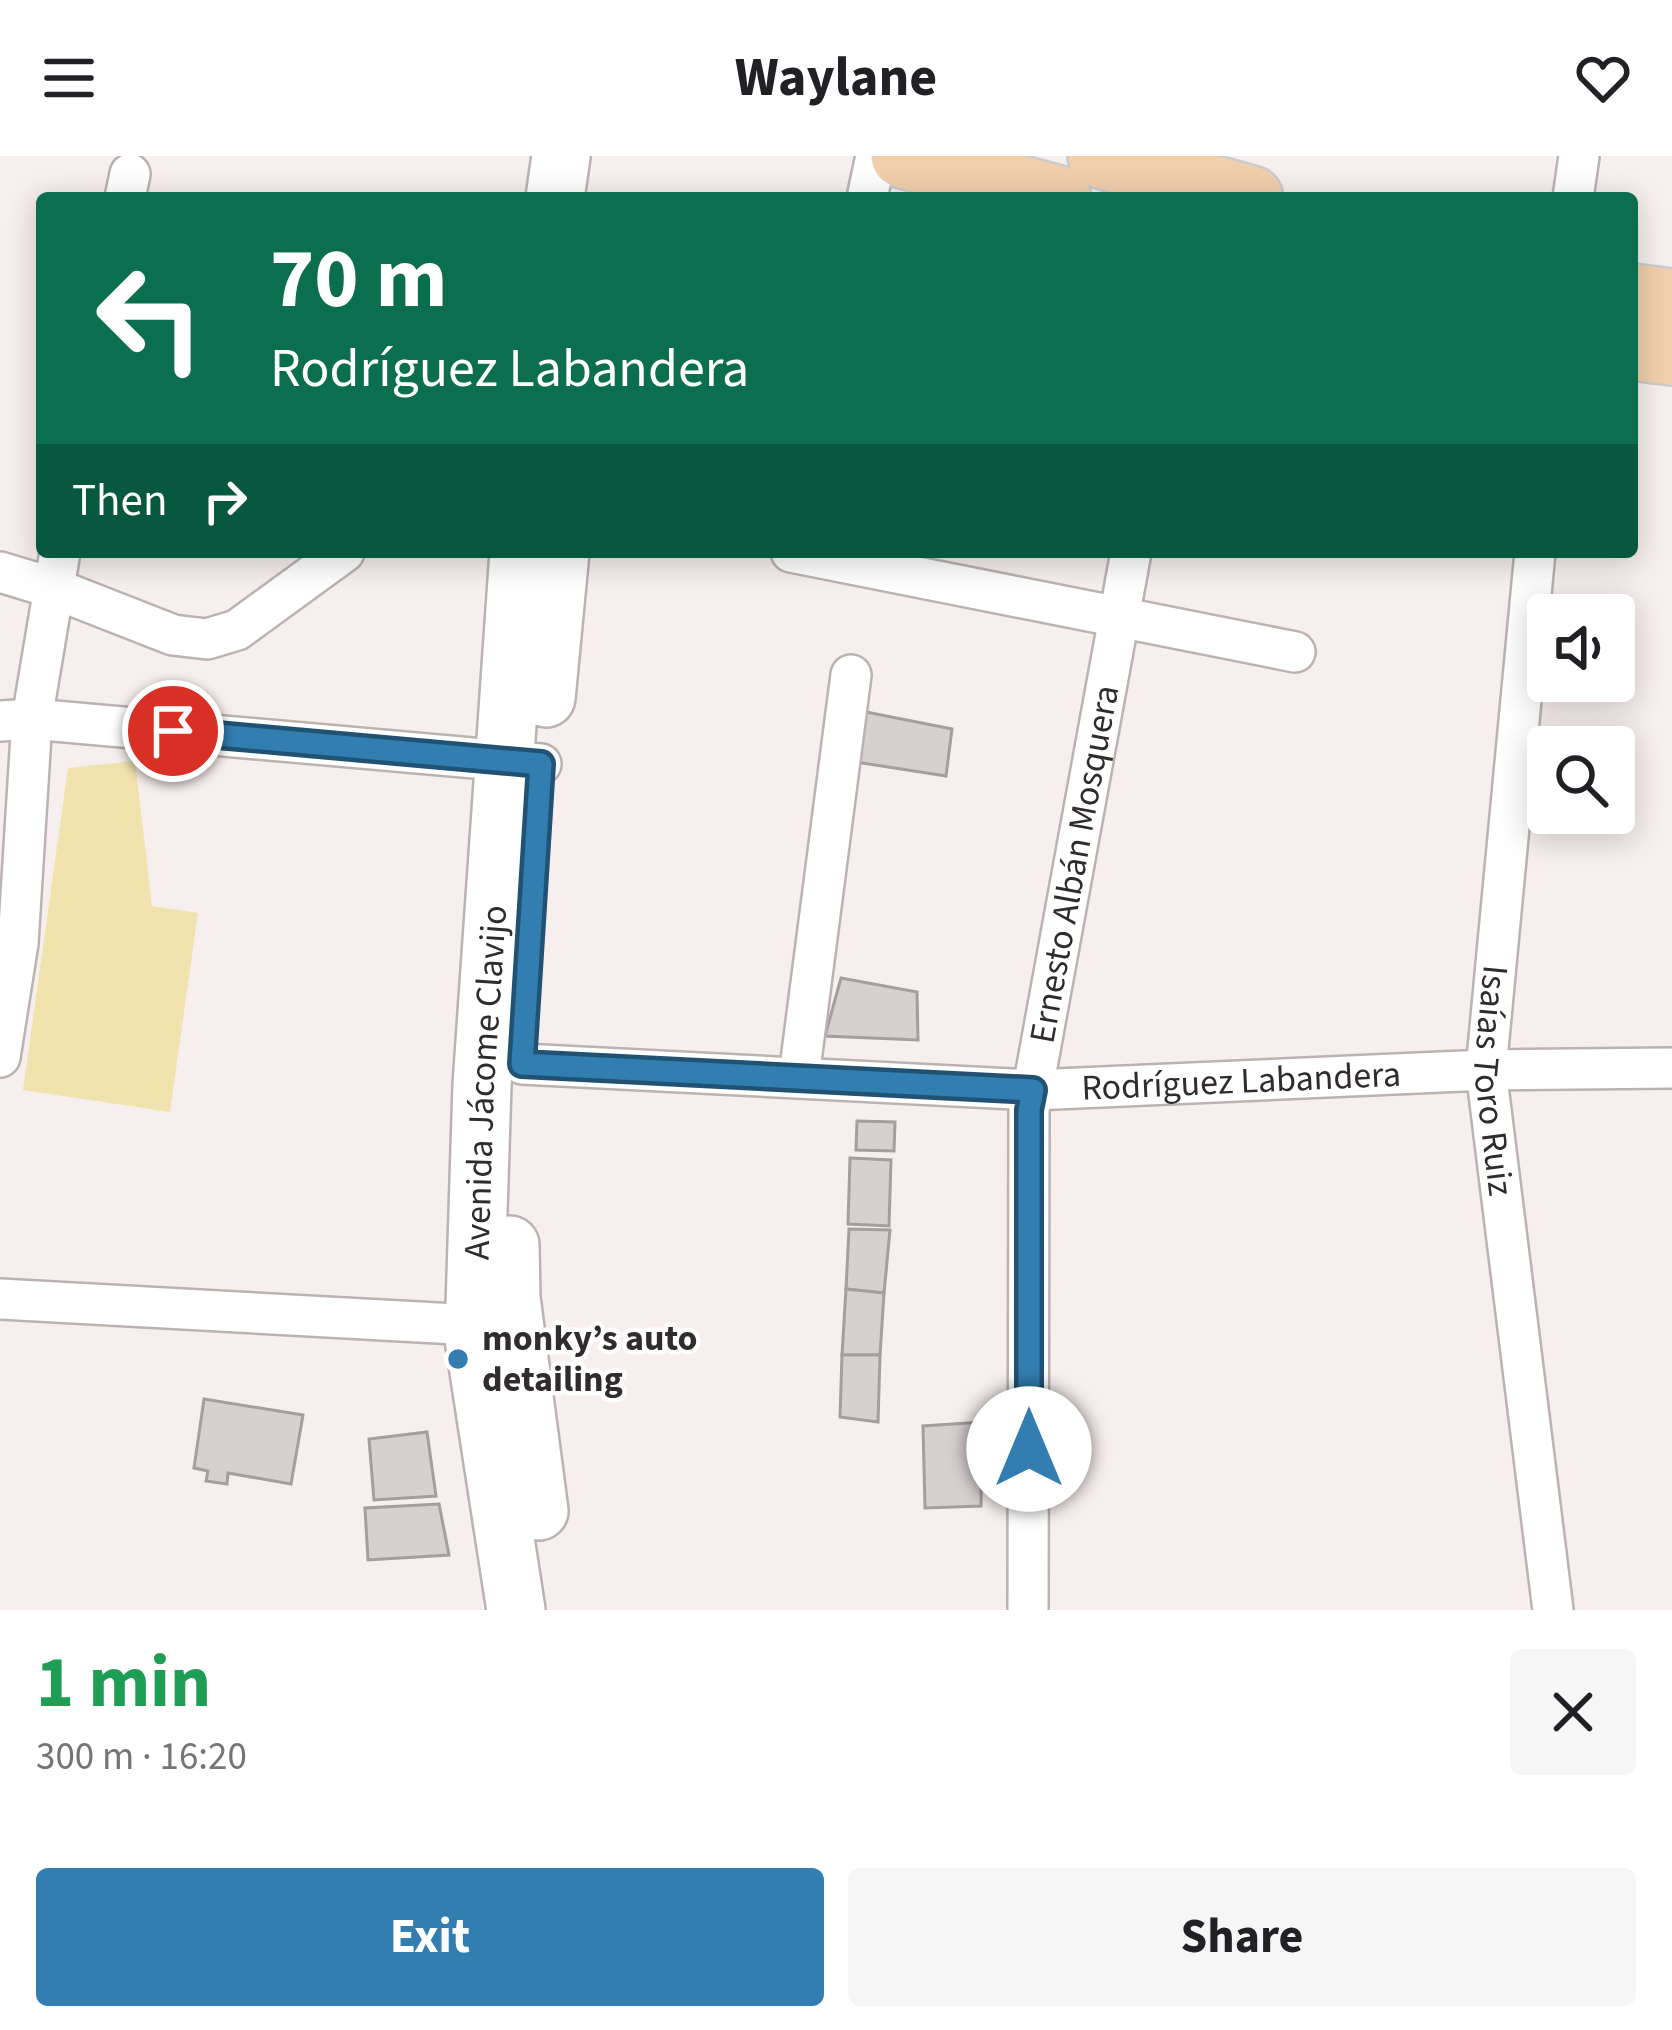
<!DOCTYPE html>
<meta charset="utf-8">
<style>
body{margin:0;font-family:"Source Sans 3",sans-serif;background:#f6f6f6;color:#202124;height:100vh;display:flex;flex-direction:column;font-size:45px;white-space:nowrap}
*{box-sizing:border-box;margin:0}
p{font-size:39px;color:#757577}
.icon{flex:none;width:66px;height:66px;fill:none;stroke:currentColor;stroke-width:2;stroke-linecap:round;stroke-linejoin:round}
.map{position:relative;height:1454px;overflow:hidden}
.panel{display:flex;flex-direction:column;background:#fff;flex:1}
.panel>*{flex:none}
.top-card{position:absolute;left:36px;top:36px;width:1602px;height:366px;border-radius:12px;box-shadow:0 6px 30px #0003;background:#0b6e4f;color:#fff;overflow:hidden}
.tools{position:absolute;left:1527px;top:438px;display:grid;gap:24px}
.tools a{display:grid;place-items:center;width:108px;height:108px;border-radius:12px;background:#fff;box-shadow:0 6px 30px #0003;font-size:60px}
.pin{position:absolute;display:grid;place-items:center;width:102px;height:102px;color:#fff;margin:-51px;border:6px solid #fff;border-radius:50%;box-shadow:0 3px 12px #0007}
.me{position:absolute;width:132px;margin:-66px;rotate:0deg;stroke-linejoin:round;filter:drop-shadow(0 0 9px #0008)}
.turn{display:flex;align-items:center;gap:42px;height:252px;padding:0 36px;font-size:54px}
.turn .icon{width:156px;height:156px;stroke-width:2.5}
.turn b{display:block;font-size:84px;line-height:102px}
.then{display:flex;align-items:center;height:114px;padding:0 36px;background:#0003;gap:24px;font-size:45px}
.round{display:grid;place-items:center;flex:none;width:126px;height:126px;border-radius:12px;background:#f6f6f6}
.overview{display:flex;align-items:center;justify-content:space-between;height:204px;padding:0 36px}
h1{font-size:72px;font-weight:700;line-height:90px;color:#1e9e55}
.action{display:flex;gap:24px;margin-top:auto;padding:24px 36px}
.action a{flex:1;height:138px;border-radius:12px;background:#337eb1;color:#fff;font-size:48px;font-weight:700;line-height:138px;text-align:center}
.action a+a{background:#f6f6f6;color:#202124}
header{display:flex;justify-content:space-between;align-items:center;height:156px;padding:0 36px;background:#fff;font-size:54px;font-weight:700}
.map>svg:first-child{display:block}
.green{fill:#f0e3ae}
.building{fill:#d7cfd0;stroke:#a59d9e;stroke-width:3}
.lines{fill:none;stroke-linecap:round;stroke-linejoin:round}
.street-casing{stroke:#bbb3b1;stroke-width:44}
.secondary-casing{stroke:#bbb3b1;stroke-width:62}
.primary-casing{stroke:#cdcccc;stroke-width:68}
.street{stroke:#fff;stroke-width:39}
.secondary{stroke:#fff;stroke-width:57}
.primary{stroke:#f1cfad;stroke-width:63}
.route-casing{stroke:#215273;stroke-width:30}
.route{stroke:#337eb1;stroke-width:21}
.poi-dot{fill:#337eb1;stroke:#fefefe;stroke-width:4.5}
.labels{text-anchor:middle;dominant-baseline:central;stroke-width:9;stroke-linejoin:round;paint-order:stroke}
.street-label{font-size:36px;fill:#302c2c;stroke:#fefefe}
.poi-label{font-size:36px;font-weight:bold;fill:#302c2c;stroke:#fefefe;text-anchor:start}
</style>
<header><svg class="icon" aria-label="menu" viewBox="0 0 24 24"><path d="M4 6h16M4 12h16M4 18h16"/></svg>Waylane<svg class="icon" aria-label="heart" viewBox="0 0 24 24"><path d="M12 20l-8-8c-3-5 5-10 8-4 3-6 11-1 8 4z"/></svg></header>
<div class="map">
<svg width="1672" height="1454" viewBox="0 0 1672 1454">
<rect width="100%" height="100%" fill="#f7efed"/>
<path class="green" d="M135 605 152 750 198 757 170 956 23 934 68 612Z"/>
<g class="building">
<path d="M866 556 952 573 946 620 856 606Z"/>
<path d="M841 822 917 836 918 884 825 880Z"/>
<path d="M857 965 895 966 894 995 856 994Z"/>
<path d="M850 1002 891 1004 889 1070 848 1068Z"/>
<path d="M849 1073 890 1074 884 1137 846 1133Z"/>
<path d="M846 1133 884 1137 880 1199H842Z"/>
<path d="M842 1199H880L878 1266 840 1261Z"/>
<path d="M204 1243 303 1259 291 1328 228 1317 227 1328 206 1325 208 1315 194 1312Z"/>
<path d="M982 1266 981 1350 925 1352 923 1270Z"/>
<path d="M427 1276 436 1340 374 1344 369 1283Z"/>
<path d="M439 1348 449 1399 368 1404 365 1352Z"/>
</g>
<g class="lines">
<defs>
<g id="street">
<path d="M125 42 130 18"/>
<path d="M867 42 876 0"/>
<path d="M1573 42 1579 0"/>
<path d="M791 396 1295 496"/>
<path id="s1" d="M1535 396 1486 914 1553 1454"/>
<path d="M0 416 53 432 173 479 207 483 237 474 344 396"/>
<path d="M0 565 32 563 541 608"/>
<path d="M0 901 18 787 32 563 60 396"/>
<path id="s2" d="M522 908 1033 934 1486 914 1672 912"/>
<path d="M799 920 851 519"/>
<path d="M0 1143 474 1169"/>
<path id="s3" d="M1028 1454 1029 954 1131 396"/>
</g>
<g id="secondary">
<path d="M555 42 561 0"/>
<path d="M546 542 560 396"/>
<path d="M510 1089 511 1142 539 1355"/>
<path id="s4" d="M516 1454 474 1183 482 929 519 396"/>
</g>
<g id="primary">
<path d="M903 0 1059 42"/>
<path d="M1100 0 1251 42"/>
<path d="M1632 140 1672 145"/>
<path d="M1632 192 1672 197"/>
</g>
</defs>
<use href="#street" class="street-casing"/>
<use href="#secondary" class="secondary-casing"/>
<use href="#primary" class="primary-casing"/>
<use href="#street" class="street"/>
<use href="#secondary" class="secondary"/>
<use href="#primary" class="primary"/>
</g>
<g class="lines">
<defs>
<path id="route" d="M173 575 541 608 522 908 1033 934 1029 954V1293"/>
</defs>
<use href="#route" class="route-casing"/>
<use href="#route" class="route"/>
</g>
<circle class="poi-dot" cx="458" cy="1203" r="12"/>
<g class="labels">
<g class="street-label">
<text stroke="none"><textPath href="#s3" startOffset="750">Ernesto Albán Mosquera</textPath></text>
<text stroke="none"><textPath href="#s2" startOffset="720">Rodríguez Labandera</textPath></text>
<text stroke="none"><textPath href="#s4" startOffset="531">Avenida Jácome Clavijo</textPath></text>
<text stroke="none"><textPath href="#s1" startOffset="531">Isaías Toro Ruiz</textPath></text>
</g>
<g class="poi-label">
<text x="482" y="1182">monky’s auto<tspan x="482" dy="41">detailing</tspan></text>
</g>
</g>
</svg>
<div class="tools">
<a><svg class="icon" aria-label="sound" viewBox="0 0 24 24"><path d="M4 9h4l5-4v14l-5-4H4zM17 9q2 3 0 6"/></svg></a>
<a><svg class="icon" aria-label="search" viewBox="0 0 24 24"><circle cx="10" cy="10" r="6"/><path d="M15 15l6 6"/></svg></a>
</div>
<div class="pin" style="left:173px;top:575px;background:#d93025"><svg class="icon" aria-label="arrive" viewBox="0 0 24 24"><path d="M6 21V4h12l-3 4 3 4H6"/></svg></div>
<svg class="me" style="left:1029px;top:1293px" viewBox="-20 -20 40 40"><circle r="19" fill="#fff"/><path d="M0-13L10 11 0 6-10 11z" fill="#337eb1"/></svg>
<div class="top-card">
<div class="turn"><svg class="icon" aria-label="left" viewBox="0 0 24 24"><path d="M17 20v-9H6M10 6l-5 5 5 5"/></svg><div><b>70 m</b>Rodríguez Labandera</div></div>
<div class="then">Then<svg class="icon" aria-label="right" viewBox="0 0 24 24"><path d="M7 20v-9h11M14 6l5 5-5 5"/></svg></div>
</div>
</div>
<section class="panel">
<div class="overview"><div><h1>1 min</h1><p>300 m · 16:20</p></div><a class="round"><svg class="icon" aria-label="close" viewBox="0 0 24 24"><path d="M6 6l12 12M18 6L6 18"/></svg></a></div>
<div class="action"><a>Exit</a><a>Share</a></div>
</section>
